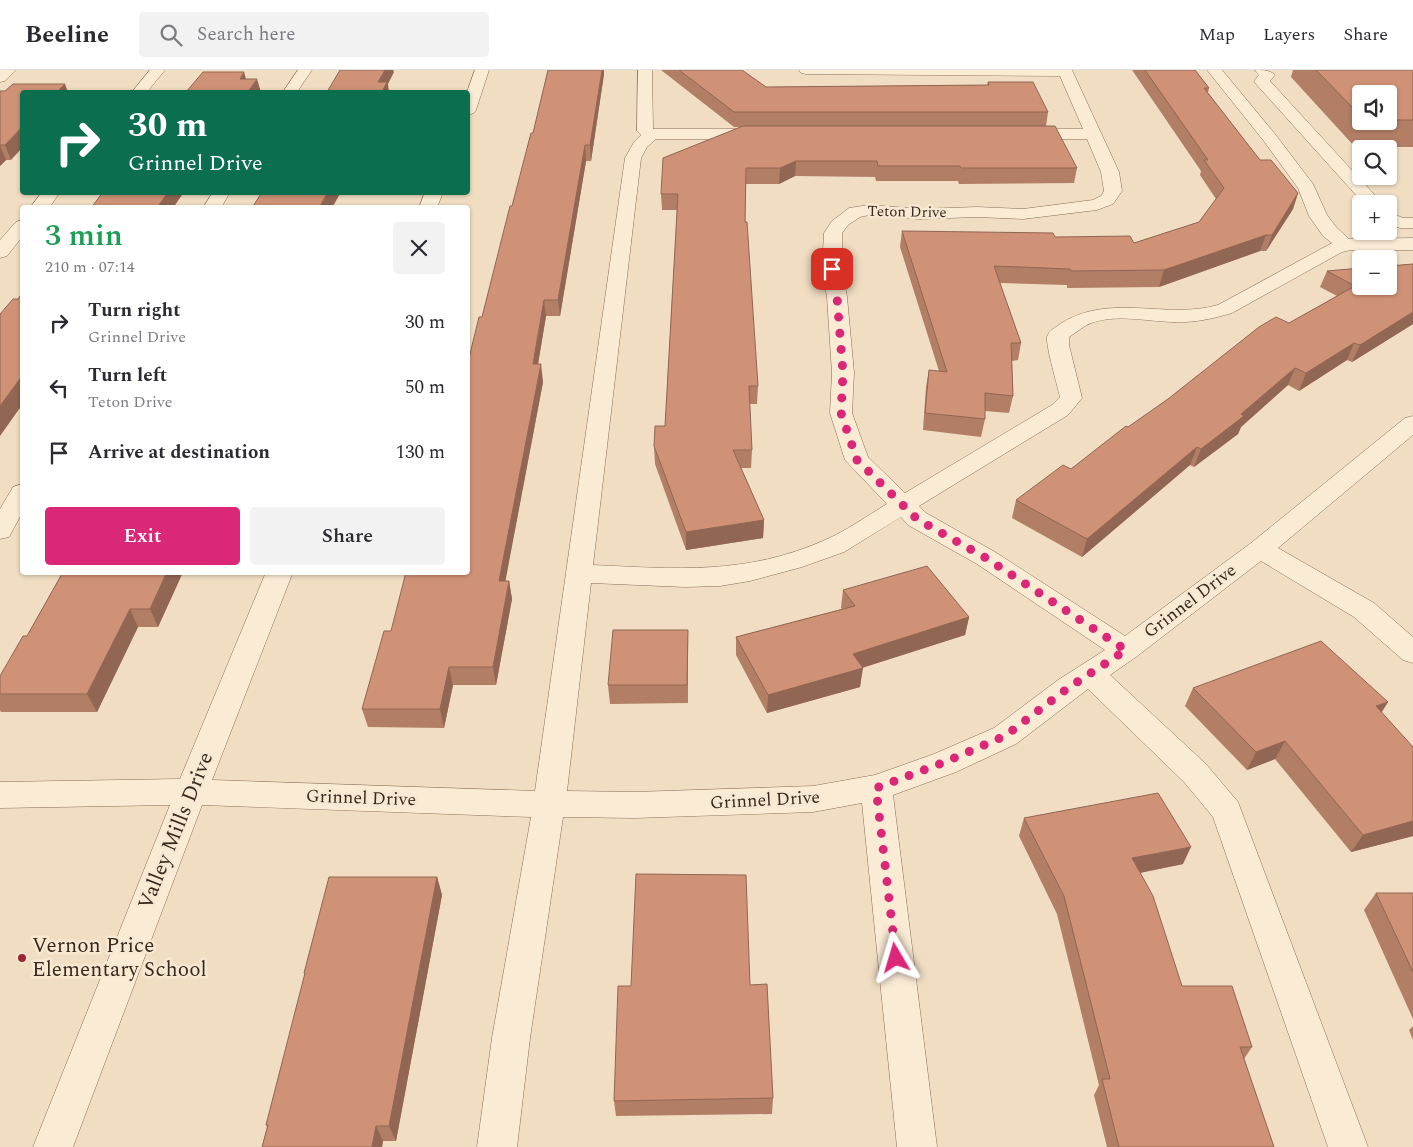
<!DOCTYPE html>
<meta charset="utf-8">
<style>
body{margin:0;font-family:Spectral,serif;background:#f2f2f3;color:#2b2b33;height:100vh;display:flex;flex-direction:column;font-size:19px;white-space:nowrap}
*{box-sizing:border-box;margin:0}
p{font-size:16px;color:#7c7c81}
.icon{flex:none;width:28px;height:28px;fill:none;stroke:currentColor;stroke-width:2;stroke-linecap:round;stroke-linejoin:round}
.map{position:relative;flex:1;overflow:hidden}
.sheet{position:absolute;left:20px;top:135px;width:450px;height:370px;display:flex;flex-direction:column;background:#fff;border-radius:5px;box-shadow:0 1px 4px #0004}
.sheet>*{flex:none}
.hud{position:absolute;left:20px;top:20px;width:450px;height:105px;border-radius:5px;box-shadow:0 1px 4px #0004;background:#0b6e4f;color:#fff;overflow:hidden}
.tools{position:absolute;left:1352px;top:15px;display:grid;gap:10px}
.tools a{display:grid;place-items:center;width:45px;height:45px;border-radius:5px;background:#fff;box-shadow:0 1px 4px #0004;font-size:25px}
.pin{position:absolute;display:grid;place-items:center;width:42px;height:42px;color:#fff;margin:-21px;border-radius:10px;box-shadow:0 2px 8px #0006}
.me{position:absolute;width:55px;margin:-28px;rotate:353deg;stroke-linejoin:round;filter:drop-shadow(0 0 4px #0008)}
.turn{display:flex;align-items:center;gap:18px;height:105px;padding:0 25px;font-size:22px}
.turn .icon{width:65px;height:65px;stroke-width:2.5}
.turn b{display:block;font-size:35px;line-height:42px}
.round{display:grid;place-items:center;flex:none;width:52px;height:52px;border-radius:5px;background:#f2f2f3}
.head{display:flex;align-items:center;justify-content:space-between;height:85px;padding:0 25px}
h1{font-size:30px;font-weight:600;line-height:38px;color:#1e9e55}
.button{display:flex;gap:10px;margin-top:auto;padding:10px 25px}
.button a{flex:1;height:58px;border-radius:5px;background:#db2777;color:#fff;font-size:20px;font-weight:600;line-height:58px;text-align:center}
.button a+a{background:#f2f2f3;color:#2b2b33}
ul{padding:0;list-style:none}
li{display:flex;align-items:center;gap:15px;height:65px;padding:0 25px}
li div{flex:1}
li b{display:block;font-size:19px}
li em{font-style:normal}
header{display:flex;align-items:center;gap:30px;box-sizing:border-box;height:70px;padding:0 25px;background:#fff;border-bottom:1px solid #e1e1e2}
header strong{font-size:24px}
nav{display:flex;gap:28px;margin-inline-start:auto;font-size:18px}
.search{width:350px;height:45px;background:#f2f2f3;display:flex;align-items:center;gap:12px;box-sizing:border-box;padding:0 18px;border-radius:5px;color:#7c7c81;font-size:19px}
.map>svg:first-child{display:block}
.lines{fill:none;stroke-linecap:round;stroke-linejoin:round}
.minor-casing{stroke:#8a6d58;stroke-width:1}
.minor{fill:#faebd5;fill-rule:evenodd}
.wall{fill:#b27e65;fill-rule:evenodd}
.shaded-wall{fill:#916653}
.building{fill:#cf9276;stroke:#916653}
.route{stroke:#db2777;stroke-width:9;stroke-dasharray:0 16.2}
.poi-dot{fill:#9c2634;stroke:#f7e8d2;stroke-width:2}
.labels{text-anchor:middle;dominant-baseline:central;stroke-width:5;stroke-linejoin:round;paint-order:stroke}
.far-street-label{font-size:15px;fill:#39281d;stroke:#f7e8d2}
.street-label{font-size:18px;fill:#39281d;stroke:#f7e8d2}
.near-street-label{font-size:21px;fill:#39281d;stroke:#f7e8d2}
.near-poi-label{font-size:21px;fill:#39281d;stroke:#f7e8d2;text-anchor:start}
</style>
<header>
<strong>Beeline</strong>
<div class="search"><svg class="icon" aria-label="search" viewBox="0 0 24 24"><circle cx="10" cy="10" r="6"/><path d="M15 15l6 6"/></svg>Search here</div>
<nav><a>Map</a><a>Layers</a><a>Share</a></nav>
</header>
<div class="map">
<svg width="1413" height="1077" viewBox="0 0 1413 1077">
<rect width="100%" height="100%" fill="#f0ddc2"/>
<g class="lines">
<defs>
<g id="minor">
<path d="M0 0H16L5 11 0 12Z"/>
<path d="M150 0H165L147 22H132Z"/>
<path d="M298 0H312L297 22H283Z"/>
<path d="M475 0H489L476 40 474 43 468 45 467 22Z"/>
<path d="M638 0H652L653 59H759L765 61 767 64 765 67 759 69H656L647 77 641 88 593 495C676 499 747 505 825 470 846 461 867 446 887 434L845 390 830 343 832 303 827 227 822 199 824 163 832 151 849 138 869 135 920 139 977 137 1023 139 1093 130 1101 126 1104 121 1101 102 1087 69H1022L1016 67 1014 64 1016 61 1022 59H1083L1060 6 806 4 801 3 799 0H1072L1119 102 1122 121 1113 134 1097 140 1023 149 977 147 920 149 869 145 860 147 848 155 842 163V199L847 227 854 303 852 343 868 387 905 423 1052 335 1060 327C1057 314 1046 277 1047 267 1049 260 1055 258 1060 254 1109 222 1166 250 1218 235L1332 173 1323 166 1309 146 1298 118 1263 70 1207 0H1222L1275 64 1313 114 1327 145 1337 158 1349 169 1413 168V180H1351L1342 182 1232 243C1212 249 1193 253 1172 252 1146 251 1116 244 1091 253 1083 256 1076 263 1069 267V275L1082 328 1068 345 919 436 926 443 995 482 1125 566 1251 473 1405 348 1413 346V365L1278 478 1374 533 1413 567V593L1403 590 1354 547 1261 491 1136 587 1110 605 1206 694 1238 732 1368 1077H1328L1213 747 1184 712 1088 619 1016 674 956 702 893 725 937 1077H897L862 733 813 742 635 748 563 747 530 968 517 1077H477L492 968 531 747 202 735 73 1077H33L170 735 0 738V712L180 709 266 502H293L212 710 535 721 625 88 634 72 641 65 637 61ZM901 447 908 455 977 494 1105 580 1058 610 994 658 934 684 875 705 813 716 635 722 567 721 591 513 685 517 720 516 750 511 802 497 844 482Z"/>
<path d="M1255 0C1263 0 1270 0 1275 5L1270 11 1383 134H1364L1256 14 1254 11 1259 5Z"/>
<path d="M42 122H60L49 138H30Z"/>
<path d="M213 122H230L221 138H203Z"/>
<path d="M425 122H443L437 138H419Z"/>
<path d="M1389 142 1403 148H1413V158H1400L1389 154Z"/>
<path d="M22 150V167L7 186 0 188V170L16 152Z"/>
<path d="M22 414V443L9 467 0 469V439L13 417Z"/>
</g>
</defs>
<use href="#minor" class="minor-casing"/>
<use href="#minor" class="minor"/>
</g>
<g class="wall">
<path d="M548 0H604V4L591 91H586L560 246H546L538 294 543 312 505 511H509L512 529 496 615H453L444 658 368 657 362 639 391 561 468 502 482 247 533 63Z"/>
<path d="M661 0H742L766 17 987 15 988 12 1048 42 1046 56 1077 98 1074 113 959 114 958 111H876L875 107 795 106 779 114H746L745 152 758 316 757 334H749L752 380 751 398H741L764 450 763 468 686 480 655 394 654 376 665 356 677 140H662L661 124 740 57H734Z"/>
<path d="M1132 0H1195L1209 18 1208 23 1260 90 1298 123 1293 139 1266 181H1260L1159 217 1067 218V215L1000 213 1021 273 1018 290 1012 291 1013 326 1009 343 985 341V349L981 367 923 360 926 317 929 300 939 301 900 177 902 161 1055 167 1134 173 1199 152 1216 129 1200 105 1201 101Z"/>
<path d="M1293 0H1413V77H1355L1291 7ZM1361 24H1389V51H1361Z"/>
<path d="M0 21 11 90H6L0 96Z"/>
<path d="M1413 194V254L1352 292 1347 290 1299 321 1288 315 1241 357 1238 364 1194 397 1190 395 1082 487 1012 448 1016 430 1071 399 1128 357 1289 253 1337 226 1320 217 1327 201Z"/>
<path d="M63 502H183L158 557H138L97 642H1L0 640V606L27 566Z"/>
<path d="M843 520 969 547 965 565 862 598 860 617 767 643 736 585V567L842 539 841 538Z"/>
<path d="M688 560V633L610 634 608 615Z"/>
<path d="M1193 618 1388 632 1381 642 1413 677V766L1351 782 1275 689 1247 700 1185 636Z"/>
<path d="M1024 748 1183 794 1140 803 1182 916 1252 977 1244 989 1274 1077H1107L1094 1025 1099 1015 1057 844 1019 766Z"/>
<path d="M437 807 442 825 396 1071H383L382 1077H262L267 1057 266 1055 305 906 304 903Z"/>
<path d="M1376 823H1413V949L1364 840Z"/>
<path d="M750 915 773 1028 772 1044 616 1046 614 1031 631 916Z"/>
<path d="M1413 956V970L1409 960Z"/>
</g>
<g class="shaded-wall">
<path d="M385 0H393L394 2 388 14 389 22H380L378 12Z"/>
<path d="M602 0H604V4L591 91 590 75Z"/>
<path d="M244 2 248 16 240 9Z"/>
<path d="M257 9 261 22H248Z"/>
<path d="M65 14 68 22H57Z"/>
<path d="M22 57V78L11 90 5 75Z"/>
<path d="M0 75 6 90 0 96Z"/>
<path d="M585 75 586 91 560 246 558 230Z"/>
<path d="M796 91 795 106 779 114 780 98Z"/>
<path d="M168 122H184L173 138H157Z"/>
<path d="M328 122H341L332 138H319Z"/>
<path d="M1298 123 1293 139 1266 181 1272 165Z"/>
<path d="M1266 165 1260 181 1159 217 1164 200Z"/>
<path d="M544 230 546 246 535 312 533 294Z"/>
<path d="M1413 242V254L1352 292 1360 275Z"/>
<path d="M1354 273 1347 290 1299 321 1306 303Z"/>
<path d="M541 294 543 312 502 529 499 511Z"/>
<path d="M1295 298 1288 315 1241 357 1238 364 1194 397 1201 379Z"/>
<path d="M22 306V335L0 366V336Z"/>
<path d="M1197 377 1190 395 1082 487 1087 469Z"/>
<path d="M764 450 763 468 686 480V462Z"/>
<path d="M167 502H183L158 557 150 539Z"/>
<path d="M509 511 512 529 496 615 493 597Z"/>
<path d="M130 539 138 557 97 642 87 624Z"/>
<path d="M969 547 965 565 855 600 863 598 860 617 767 643 768 625 853 584Z"/>
<path d="M449 597 453 615 444 658 440 639Z"/>
<path d="M1388 632 1377 650 1376 636Z"/>
<path d="M1285 671 1275 689 1247 700 1256 682Z"/>
<path d="M1413 751V766L1351 782 1363 765Z"/>
<path d="M1191 777 1183 794 1124 806 1132 788Z"/>
<path d="M437 807 442 825 396 1071 389 1056Z"/>
<path d="M376 1056 383 1071 382 1077H372Z"/>
</g>
<g class="building">
<path d="M340 0H385L378 12H387L382 22H327Z"/>
<path d="M548 0H602L590 75H585L558 230H544L533 294H541L499 511H509L493 597H449L440 639H362L384 561H391L406 502H468V292L479 247H482L510 136H512L531 63H533Z"/>
<path d="M679 0H742L766 17 989 15 988 12H1033L1048 42H734Z"/>
<path d="M1145 0H1195L1209 18H1204L1260 90H1271L1298 123 1272 165H1266L1164 200 1071 201 1070 199 994 196 1021 273H1011L1013 326 985 323V349L925 343 929 300 947 302 902 161 1053 163 1055 167 1130 166 1134 173 1199 152 1224 118 1204 90H1208Z"/>
<path d="M1316 0H1413V50H1389V24H1361V46Z"/>
<path d="M203 2H244L240 9H257L248 22H186Z"/>
<path d="M13 14H65L57 22H22V57L5 75H0V21H5Z"/>
<path d="M743 56H1055L1077 98H961L960 96H878L877 91H796L780 98H746L745 152H747L758 316H749L752 380H733L764 450 686 462 654 376 655 356H665L678 124H661L663 88Z"/>
<path d="M103 122H168L157 138H91Z"/>
<path d="M262 122H328L319 138H252Z"/>
<path d="M1413 194V242L1360 275 1354 273 1306 303 1295 298 1241 344 1244 346 1201 379 1197 377 1087 469 1016 430 1063 395 1071 399 1126 356 1128 357 1168 329 1259 257 1276 247 1289 253 1355 216 1327 201 1361 198V216H1389V196Z"/>
<path d="M22 223V306L0 336V244L13 229H18Z"/>
<path d="M927 496 969 547 853 584 863 598 768 625 736 567 855 536 843 520Z"/>
<path d="M63 502H167L150 539H130L87 624H0V606L23 566H27Z"/>
<path d="M613 560H688L687 615H608Z"/>
<path d="M1321 571 1388 632 1376 636 1413 677V751L1363 765 1285 671 1256 682 1193 618Z"/>
<path d="M1158 723 1191 777 1132 788 1153 826 1182 916H1232L1252 977H1240L1274 1077H1119L1102 1009H1110L1064 826 1024 748Z"/>
<path d="M636 804 746 805 750 915 767 914 773 1028 614 1031 618 916H631Z"/>
<path d="M329 807H437L389 1056H376L372 1077H262L268 1055H266L305 903H304Z"/>
<path d="M1376 823H1413V902Z"/>
</g>
<g class="lines">
<path class="route" d="M832 199 837 227 843 303 841 343 857 390 917 449 986 488 1126 580 1068 618 1005 666 945 692 876 718 896 888"/>
</g>
<circle class="poi-dot" cx="22" cy="888" r="5"/>
<g class="labels">
<g class="far-street-label">
<text transform="translate(907 142) rotate(1)">Teton Drive</text>
</g>
<g class="street-label">
<text transform="translate(1190 531) rotate(-37)">Grinnel Drive</text>
<text transform="translate(361 728) rotate(2)">Grinnel Drive</text>
<text transform="translate(765 730) rotate(-3)">Grinnel Drive</text>
</g>
<g class="near-street-label">
<text transform="translate(176 761) rotate(-68)">Valley Mills Drive</text>
</g>
<g class="near-poi-label">
<text x="32" y="876">Vernon Price<tspan x="32" dy="24">Elementary School</tspan></text>
</g>
</g>
</svg>
<div class="tools">
<a><svg class="icon" aria-label="sound" viewBox="0 0 24 24"><path d="M4 9h4l5-4v14l-5-4H4zM17 9q2 3 0 6"/></svg></a>
<a><svg class="icon" aria-label="search" viewBox="0 0 24 24"><circle cx="10" cy="10" r="6"/><path d="M15 15l6 6"/></svg></a>
<a>+</a>
<a>−</a>
</div>
<div class="pin" style="left:832px;top:199px;background:#d93025"><svg class="icon" aria-label="arrive" viewBox="0 0 24 24"><path d="M6 21V4h12l-3 4 3 4H6"/></svg></div>
<svg class="me" style="left:896px;top:888px" viewBox="-20 -20 40 40"><path d="M0-17L14 15 0 8-14 15z" fill="#db2777" stroke="#fff" stroke-width="4"/></svg>
<div class="hud">
<div class="turn"><svg class="icon" aria-label="right" viewBox="0 0 24 24"><path d="M7 20v-9h11M14 6l5 5-5 5"/></svg><div><b>30 m</b>Grinnel Drive</div></div>
</div>
<section class="sheet">
<div class="head"><div><h1>3 min</h1><p>210 m · 07:14</p></div><a class="round"><svg class="icon" aria-label="close" viewBox="0 0 24 24"><path d="M6 6l12 12M18 6L6 18"/></svg></a></div>
<ul>
<li><svg class="icon" aria-label="right" viewBox="0 0 24 24"><path d="M7 20v-9h11M14 6l5 5-5 5"/></svg><div><b>Turn right</b><p>Grinnel Drive</p></div><em>30 m</em></li>
<li><svg class="icon" aria-label="left" viewBox="0 0 24 24"><path d="M17 20v-9H6M10 6l-5 5 5 5"/></svg><div><b>Turn left</b><p>Teton Drive</p></div><em>50 m</em></li>
<li><svg class="icon" aria-label="arrive" viewBox="0 0 24 24"><path d="M6 21V4h12l-3 4 3 4H6"/></svg><div><b>Arrive at destination</b></div><em>130 m</em></li>
</ul>
<div class="button"><a>Exit</a><a>Share</a></div>
</section>
</div>
